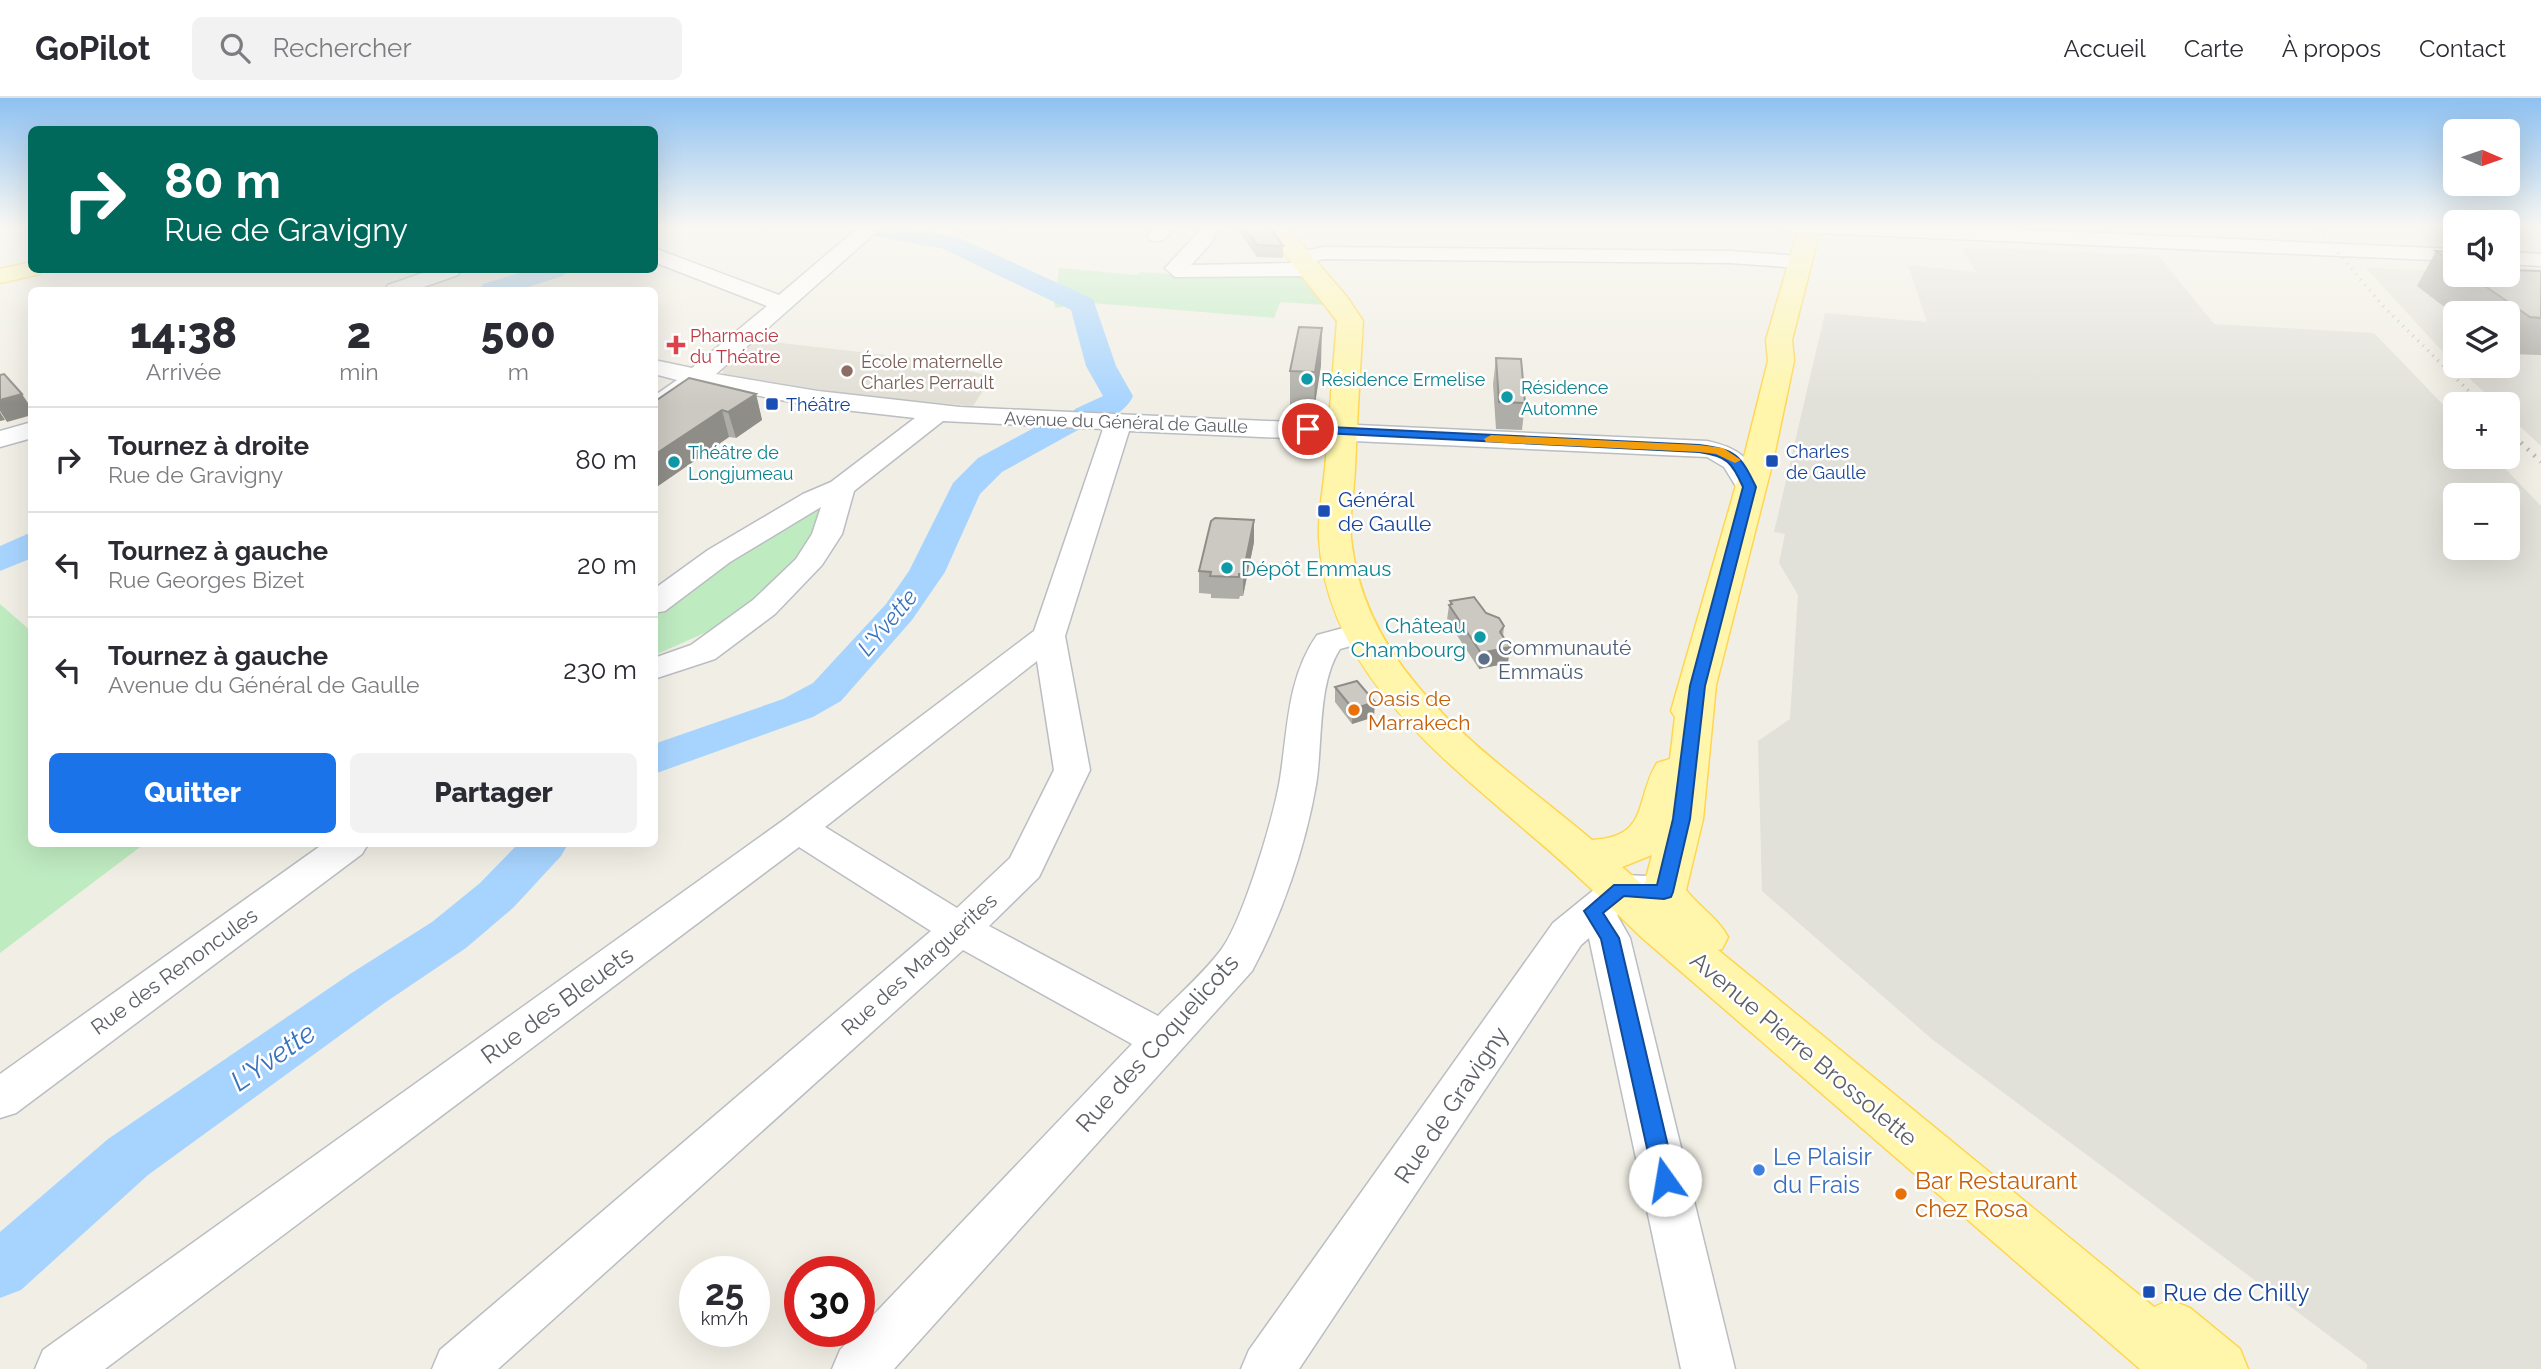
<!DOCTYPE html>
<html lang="fr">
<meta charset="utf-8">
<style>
body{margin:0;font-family:Raleway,sans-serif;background:#f2f2f3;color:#2b2b33;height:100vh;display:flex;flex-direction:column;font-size:26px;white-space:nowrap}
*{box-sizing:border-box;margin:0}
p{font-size:23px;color:#7c7c81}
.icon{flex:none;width:38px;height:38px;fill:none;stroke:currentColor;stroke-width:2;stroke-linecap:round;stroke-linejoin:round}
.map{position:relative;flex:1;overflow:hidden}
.drawer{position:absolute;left:28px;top:189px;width:630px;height:560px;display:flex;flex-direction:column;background:#fff;border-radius:10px;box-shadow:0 7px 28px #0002}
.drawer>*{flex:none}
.banner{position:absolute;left:28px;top:28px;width:630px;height:147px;border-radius:10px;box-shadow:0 7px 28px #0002;background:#00695c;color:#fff;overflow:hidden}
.needle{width:46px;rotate:92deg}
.fabs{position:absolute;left:2443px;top:21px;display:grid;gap:14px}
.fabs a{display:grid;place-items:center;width:77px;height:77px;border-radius:10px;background:#fff;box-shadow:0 7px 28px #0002;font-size:35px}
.speed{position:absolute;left:679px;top:1158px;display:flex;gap:14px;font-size:35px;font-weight:700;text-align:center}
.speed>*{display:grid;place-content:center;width:91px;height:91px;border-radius:50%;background:#fff;box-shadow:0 7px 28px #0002;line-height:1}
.speed small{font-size:18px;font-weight:400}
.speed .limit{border:10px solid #d22;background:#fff;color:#111}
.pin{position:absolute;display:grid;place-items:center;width:60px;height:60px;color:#fff;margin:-30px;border:4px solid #fff;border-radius:50%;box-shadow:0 2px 7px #0007}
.me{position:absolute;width:77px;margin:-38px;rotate:347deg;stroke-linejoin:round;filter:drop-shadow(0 0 5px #0008)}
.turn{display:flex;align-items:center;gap:24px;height:147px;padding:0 21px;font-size:32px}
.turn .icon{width:91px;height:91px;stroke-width:2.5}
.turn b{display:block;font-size:49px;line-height:60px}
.eta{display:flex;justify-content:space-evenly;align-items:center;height:119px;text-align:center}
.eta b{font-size:42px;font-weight:800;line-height:49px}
.cta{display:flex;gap:14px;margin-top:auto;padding:14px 21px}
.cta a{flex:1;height:80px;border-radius:10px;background:#1a73e8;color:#fff;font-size:28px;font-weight:800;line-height:80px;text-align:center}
.cta a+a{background:#f2f2f3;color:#2b2b33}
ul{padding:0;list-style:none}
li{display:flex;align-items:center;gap:21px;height:105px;padding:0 21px;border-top:2px solid #e1e1e2}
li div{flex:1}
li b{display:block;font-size:26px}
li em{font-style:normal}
header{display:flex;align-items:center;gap:42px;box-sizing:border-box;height:98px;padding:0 35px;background:#fff;border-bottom:2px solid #e1e1e2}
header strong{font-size:33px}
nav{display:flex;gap:38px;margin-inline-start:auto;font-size:24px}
.search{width:490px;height:63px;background:#f2f2f3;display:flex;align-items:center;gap:18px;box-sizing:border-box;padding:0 24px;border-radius:10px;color:#7c7c81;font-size:26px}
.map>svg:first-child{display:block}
.industrial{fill:#e1e0d9;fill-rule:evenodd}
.education{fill:#e1ded4}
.green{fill:#bfebc1}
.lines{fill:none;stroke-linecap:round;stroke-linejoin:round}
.river{fill:#a7d4ff;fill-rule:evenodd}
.minor-casing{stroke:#babdc2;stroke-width:3}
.major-casing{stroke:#ffd650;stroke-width:3}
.minor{fill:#fff;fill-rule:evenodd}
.major{fill:#fff6ac;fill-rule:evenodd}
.rail-far1{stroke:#b8b9ba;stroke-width:3.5;stroke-dasharray:1 6;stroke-linecap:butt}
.rail{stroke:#b8b9ba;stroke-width:4.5;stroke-dasharray:2 7;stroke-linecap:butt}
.wall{fill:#afada7}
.shaded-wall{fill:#8f8d88}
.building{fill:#ccc9c2;stroke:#8f8d88;stroke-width:2}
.route{fill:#1a73e8;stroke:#114b97;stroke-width:2}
.slow{fill:#f59e0b}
.health-dot{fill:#e0444e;stroke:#fff;stroke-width:2.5}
.education-dot{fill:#8d6e63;stroke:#fff;stroke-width:2.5}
.culture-dot{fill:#0f9aa8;stroke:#fff;stroke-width:2.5}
.transit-dot{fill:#1a4fb4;stroke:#fff;stroke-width:2.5}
.service-dot{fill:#5c6f8a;stroke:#fff;stroke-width:2.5}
.food-dot{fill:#e8710a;stroke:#fff;stroke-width:2.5}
.shop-dot{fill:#3f7fe0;stroke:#fff;stroke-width:2.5}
.labels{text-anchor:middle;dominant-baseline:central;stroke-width:5;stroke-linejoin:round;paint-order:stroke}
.far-health-label{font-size:18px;fill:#be3a42;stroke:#fff;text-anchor:start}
.far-education-label{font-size:18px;fill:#785e54;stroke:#fff;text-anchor:start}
.far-culture-label{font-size:18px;fill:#0d838f;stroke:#fff;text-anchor:start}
.far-transit-label{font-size:18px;fill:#164399;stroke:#fff;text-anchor:start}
.far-street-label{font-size:18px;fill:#5d6167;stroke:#fff}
.transit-label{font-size:21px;fill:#164399;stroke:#fff;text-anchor:start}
.culture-label{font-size:21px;fill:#0d838f;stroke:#fff;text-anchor:start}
.service-label{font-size:21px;fill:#4e5e75;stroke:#fff;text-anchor:start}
.food-label{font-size:21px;fill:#c56008;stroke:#fff;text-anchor:start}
.street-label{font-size:21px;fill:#5d6167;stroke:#fff}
.water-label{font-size:23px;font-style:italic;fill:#3772be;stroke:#fff}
.near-street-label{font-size:24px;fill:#5d6167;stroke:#fff}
.near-shop-label{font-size:24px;fill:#366cbe;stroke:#fff;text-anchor:start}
.near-food-label{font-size:24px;fill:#c56008;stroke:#fff;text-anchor:start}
.near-transit-label{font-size:24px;fill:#164399;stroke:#fff;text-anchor:start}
.near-water-label{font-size:28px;font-style:italic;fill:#3772be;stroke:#fff}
</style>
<header>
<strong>GoPilot</strong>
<div class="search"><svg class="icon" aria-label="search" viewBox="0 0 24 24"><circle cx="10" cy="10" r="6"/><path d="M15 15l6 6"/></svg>Rechercher</div>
<nav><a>Accueil</a><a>Carte</a><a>À propos</a><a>Contact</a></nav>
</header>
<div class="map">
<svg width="2541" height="1271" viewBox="0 0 2541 1271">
<rect width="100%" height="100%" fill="#f1efe5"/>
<g class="industrial">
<path d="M1960 149 2158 157 2214 226 2374 235 2455 319V359H2494L2541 408V1271H2367V1266L1933 942 1762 793 1758 643 1790 621 1798 497 1779 465 1785 436 1774 434 1825 215 1927 224 1908 167 1976 174ZM2455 397H2508V450H2455Z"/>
<path d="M2366 170 2455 173V177H2541V348L2508 317V306H2497L2456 268H2508V215H2455V267Z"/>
</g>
<g class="education">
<path d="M951 128H1007L995 142 963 139Z"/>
<path d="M755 242 929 262 985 277 989 284 973 308 854 297 724 276 722 271Z"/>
</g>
<g class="green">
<path d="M1059 170 1137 177 1141 174 1197 178H1294L1304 180 1326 207 1280 204 1274 220 1092 205 1055 210C1051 196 1059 185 1059 170Z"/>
<path d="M823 409 820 434 772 495 709 533 655 557V512L810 411Z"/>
<path d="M0 506 31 533 32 746H144L0 855Z"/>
</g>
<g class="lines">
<g class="river">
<path d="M861 128H899L957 139 1093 201 1116 268 1133 298C1126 315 1100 328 1082 326L1078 332 1002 374 980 396 945 474 912 522 841 603 813 619 654 676V646L783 601 813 585 886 506 909 473 953 385 978 360 1056 318 1071 317 1075 311 1103 298 1086 268 1071 212 941 150 873 138Z"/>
<path d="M529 172H567L563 178 518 192H480L483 186Z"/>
<path d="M32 434V460L0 473V448Z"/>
<path d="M518 746H568L561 758 514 809 466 850 386 904 148 1077 21 1192 0 1200V1134L108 1041 350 876 432 824 480 785Z"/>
</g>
<defs>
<g id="minor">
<path d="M860 128H883L716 276 818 293 960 309 1707 343C1740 350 1749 360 1764 389L1760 395 1750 397 1740 395 1724 369 1707 359 1129 333 1065 538 1090 672 1039 779 989 828 1158 918C1178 897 1203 876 1221 852 1243 823 1274 718 1280 681 1288 631 1287 580 1317 537L1362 525 1373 528 1378 535 1373 542 1340 551C1317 586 1323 646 1316 687 1305 750 1282 817 1252 873L894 1271H832L840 1252 1132 946 963 852 498 1271H432L440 1252 931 833 799 749 105 1271H35L43 1252 785 721 1034 533 1103 331 943 323 854 393 842 436 822 467 775 516 715 561 654 581V560L691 547 753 502 796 461 812 436 821 409 730 464 665 513 654 515V491L708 452 803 396 831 384 915 320 818 309 701 287 663 315 654 318V298L677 282 654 276V262L692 270 767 208 654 164V150L779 197ZM1037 563 1054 672 1010 760 957 810 825 729Z"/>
<path d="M1154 128H1175C1168 139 1163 146 1150 142L1147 138Z"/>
<path d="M1198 128H1218L1212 144 1191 167 1292 165 1289 161 1292 156 1323 149 1730 153 1800 158 1808 159 1811 164 1808 169 1800 170 1730 165 1323 161 1310 165 1319 171 1316 176 1308 178 1175 179 1165 170 1195 138Z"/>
<path d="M1783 128H1944L2455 151V163L1793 134Z"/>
<path d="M2508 154 2541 156V168L2508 166Z"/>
<path d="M431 172H461L458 177 415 192H385L388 187Z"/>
<path d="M32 324V340L0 349V333Z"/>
<path d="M323 746H368L362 756 16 1015 0 1020V976Z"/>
<path d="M1620 777 1649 778 1663 783 1669 793 1663 803 1649 808 1629 807 1617 817 1630 840 1735 1271H1681L1589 840 1581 847 1299 1271H1241L1249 1252 1553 825 1606 782Z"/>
</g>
<g id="major">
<path d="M1263 128H1286L1347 199 1363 223C1360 272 1357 322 1355 371 1354 394 1349 418 1351 440 1365 581 1494 659 1592 742 1650 739 1634 703 1657 665L1670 661 1675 619 1671 613 1743 363 1768 263 1766 242 1797 136 1793 128H1816L1819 136 1792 242 1794 263 1773 363 1716 587 1703 721 1686 792C1699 809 1718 820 1728 839L1722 851 1718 852 2154 1209 2170 1202 2190 1210 2240 1251 2248 1271H2140L1640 838C1605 803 1569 769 1531 737 1440 658 1326 572 1319 440 1318 417 1323 393 1325 371 1329 322 1333 272 1337 223ZM1652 757 1644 788 1622 769Z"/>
<path d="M32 164V172H44L40 176 0 185V171Z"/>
</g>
</defs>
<use href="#minor" class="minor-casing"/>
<use href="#major" class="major-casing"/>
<use href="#minor" class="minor"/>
<use href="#major" class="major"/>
<path class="rail-far1" d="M2315 128 2384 209 2482 306"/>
<path class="rail" d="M2508 332 2541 364"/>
</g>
<g class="wall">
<path d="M1239 128H1269L1283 148V160L1257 159 1239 133Z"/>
<path d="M2436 153 2455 154V177H2508L2509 172 2541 173V257L2508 256V215H2455V217L2417 188Z"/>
<path d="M1496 260 1525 305 1522 332 1496 331 1493 286Z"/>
<path d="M1321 267 1314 312 1290 311V273Z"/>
<path d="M756 296 762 322 736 340 729 339 658 388 654 387V304Z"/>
<path d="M1254 422V444L1243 498H1240L1239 501 1211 500V496L1199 495V473Z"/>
<path d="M1450 503 1504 528 1503 539 1508 565 1479 571 1447 522 1449 507 1450 506Z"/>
<path d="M1335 589 1374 619 1352 626 1335 604Z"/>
</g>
<g class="shaded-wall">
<path d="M1322 230 1321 267 1314 312 1315 274Z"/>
<path d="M22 296 32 311V317L7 324 0 313V302Z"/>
<path d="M756 296 762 322 736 340 728 314Z"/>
<path d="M722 312 729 339 658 388 654 377V357Z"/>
<path d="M0 314 5 322 0 323Z"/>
<path d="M1254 422V444L1243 498V476Z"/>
<path d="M1510 549 1508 565 1479 571 1481 555Z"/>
<path d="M1375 604 1374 619 1352 626 1353 611Z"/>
</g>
<g class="building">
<path d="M1244 128H1269L1283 148 1257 147Z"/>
<path d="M2436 153 2455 154V167Z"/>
<path d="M2508 171 2509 172 2541 173V220L2530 219 2469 177H2508Z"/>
<path d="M1299 229 1322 230 1315 274 1290 273Z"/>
<path d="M1496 260 1521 261 1525 305 1499 304Z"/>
<path d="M4 276 22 296 0 302V277Z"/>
<path d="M689 280 756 296 728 314 722 312 654 357V304Z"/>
<path d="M1215 420 1254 422 1243 476H1239V479L1210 478 1211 474 1199 473 1211 423Z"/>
<path d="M1474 499 1486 515 1499 520 1504 528 1500 534 1510 549 1481 555 1449 507 1452 506 1450 503Z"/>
<path d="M1357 583 1375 604 1353 611 1335 589Z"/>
</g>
<linearGradient id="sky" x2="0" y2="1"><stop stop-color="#8ec1f1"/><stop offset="0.42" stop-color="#f9f8f3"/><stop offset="1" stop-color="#f9f8f3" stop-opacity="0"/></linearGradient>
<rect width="2541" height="306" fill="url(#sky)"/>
<path class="route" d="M1308 328 1699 347C1736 352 1740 356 1756 389L1705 588 1690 721 1673 794 1671 799 1664 801 1624 798 1603 815 1619 840 1676 1082 1673 1089 1665 1092 1657 1089 1654 1082 1601 841 1584 813 1614 787H1657L1673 721 1690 588 1743 389C1732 364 1727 358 1699 354L1303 334 1302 331Z"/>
<path class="slow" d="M1491 337 1699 347 1723 350 1741 362 1735 365 1716 356 1699 354 1486 344 1484 341Z"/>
<path class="health-dot" d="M672.5 236.5h7v7h7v7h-7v7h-7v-7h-7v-7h7z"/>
<circle class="education-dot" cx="847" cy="273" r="7"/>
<g class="culture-dot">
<circle cx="1307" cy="281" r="7"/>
<circle cx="1507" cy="299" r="7"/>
<circle cx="674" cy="364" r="7"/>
<circle cx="1227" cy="470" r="7"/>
<circle cx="1480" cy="539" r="7"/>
</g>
<g class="transit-dot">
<rect x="765" y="299" width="14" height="14" rx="3.5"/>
<rect x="1765" y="356" width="14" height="14" rx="3.5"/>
<rect x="1317" y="406" width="14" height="14" rx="3.5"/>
<rect x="2142" y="1187" width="14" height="14" rx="3.5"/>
</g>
<circle class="service-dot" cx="1484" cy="561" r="7"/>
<g class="food-dot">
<circle cx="1354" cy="612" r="7"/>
<circle cx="1901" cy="1096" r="7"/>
</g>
<circle class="shop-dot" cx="1759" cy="1072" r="7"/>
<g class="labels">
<g class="far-health-label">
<text x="690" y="237">Pharmacie<tspan x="690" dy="21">du Théatre</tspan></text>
</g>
<g class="far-education-label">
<text x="861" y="263">École maternelle<tspan x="861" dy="21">Charles Perrault</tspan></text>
</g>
<g class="far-culture-label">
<text x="1321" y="281">Résidence Ermelise</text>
<text x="1521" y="289">Résidence<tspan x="1521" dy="21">Automne</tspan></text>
<text x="688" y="354">Théâtre de<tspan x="688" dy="21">Longjumeau</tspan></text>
</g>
<g class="far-transit-label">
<text x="786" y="306">Théâtre</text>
<text x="1786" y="353">Charles<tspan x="1786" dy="21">de Gaulle</tspan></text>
</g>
<g class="far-street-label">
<text transform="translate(1126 324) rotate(2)">Avenue du Général de Gaulle</text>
</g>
<g class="transit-label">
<text x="1338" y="401">Général<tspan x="1338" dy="24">de Gaulle</tspan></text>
</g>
<g class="culture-label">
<text x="1241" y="470">Dépôt Emmaus</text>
<text x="1466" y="527" text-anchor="end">Château<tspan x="1466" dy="24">Chambourg</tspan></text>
</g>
<g class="service-label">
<text x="1498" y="549">Communauté<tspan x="1498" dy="24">Emmaüs</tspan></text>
</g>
<g class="food-label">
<text x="1368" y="600">Oasis de<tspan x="1368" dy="24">Marrakech</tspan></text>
</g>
<g class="street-label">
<text transform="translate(919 866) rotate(-42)">Rue des Marguerites</text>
<text transform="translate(174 873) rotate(-36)">Rue des Renoncules</text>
</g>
<g class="water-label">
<text transform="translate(887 524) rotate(-50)">L'Yvette</text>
</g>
<g class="near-street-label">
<text transform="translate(557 907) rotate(-36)">Rue des Bleuets</text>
<text transform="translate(1157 945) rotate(-48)">Rue des Coquelicots</text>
<text transform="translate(1804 951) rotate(40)">Avenue Pierre Brossolette</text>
<text transform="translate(1451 1007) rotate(-56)">Rue de Gravigny</text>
</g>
<g class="near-shop-label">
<text x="1773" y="1058">Le Plaisir<tspan x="1773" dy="28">du Frais</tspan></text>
</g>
<g class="near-food-label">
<text x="1915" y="1082">Bar Restaurant<tspan x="1915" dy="28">chez Rosa</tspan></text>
</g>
<g class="near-transit-label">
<text x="2163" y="1194">Rue de Chilly</text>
</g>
<g class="near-water-label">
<text transform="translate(273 959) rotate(-35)">L'Yvette</text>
</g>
</g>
</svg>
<div class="fabs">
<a><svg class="needle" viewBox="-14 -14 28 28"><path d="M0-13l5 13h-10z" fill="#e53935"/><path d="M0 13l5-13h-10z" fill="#7c7c81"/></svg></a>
<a><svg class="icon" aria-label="sound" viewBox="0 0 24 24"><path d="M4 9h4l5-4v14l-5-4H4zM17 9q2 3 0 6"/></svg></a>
<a><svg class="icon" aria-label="layers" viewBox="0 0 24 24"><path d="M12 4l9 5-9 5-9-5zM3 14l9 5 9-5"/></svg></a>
<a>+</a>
<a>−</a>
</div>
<div class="speed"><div>25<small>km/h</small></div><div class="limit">30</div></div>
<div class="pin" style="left:1308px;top:331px;background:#d93025"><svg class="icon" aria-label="arrive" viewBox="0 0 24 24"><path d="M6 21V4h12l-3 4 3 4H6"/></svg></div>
<svg class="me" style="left:1665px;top:1082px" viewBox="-20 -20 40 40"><circle r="19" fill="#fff"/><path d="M0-13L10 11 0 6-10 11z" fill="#1a73e8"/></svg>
<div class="banner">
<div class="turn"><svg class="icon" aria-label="right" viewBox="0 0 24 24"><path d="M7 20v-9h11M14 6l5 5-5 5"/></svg><div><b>80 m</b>Rue de Gravigny</div></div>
</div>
<section class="drawer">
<div class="eta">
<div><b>14:38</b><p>Arrivée</p></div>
<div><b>2</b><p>min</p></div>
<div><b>500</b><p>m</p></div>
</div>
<ul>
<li><svg class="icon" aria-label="right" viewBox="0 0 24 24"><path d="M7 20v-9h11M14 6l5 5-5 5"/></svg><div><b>Tournez à droite</b><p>Rue de Gravigny</p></div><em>80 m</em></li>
<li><svg class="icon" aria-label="left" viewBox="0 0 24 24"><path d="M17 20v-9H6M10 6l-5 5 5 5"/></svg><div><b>Tournez à gauche</b><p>Rue Georges Bizet</p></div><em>20 m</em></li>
<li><svg class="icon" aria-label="left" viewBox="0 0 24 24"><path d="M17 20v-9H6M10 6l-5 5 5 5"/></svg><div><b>Tournez à gauche</b><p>Avenue du Général de Gaulle</p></div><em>230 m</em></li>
</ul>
<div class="cta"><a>Quitter</a><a>Partager</a></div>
</section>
</div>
